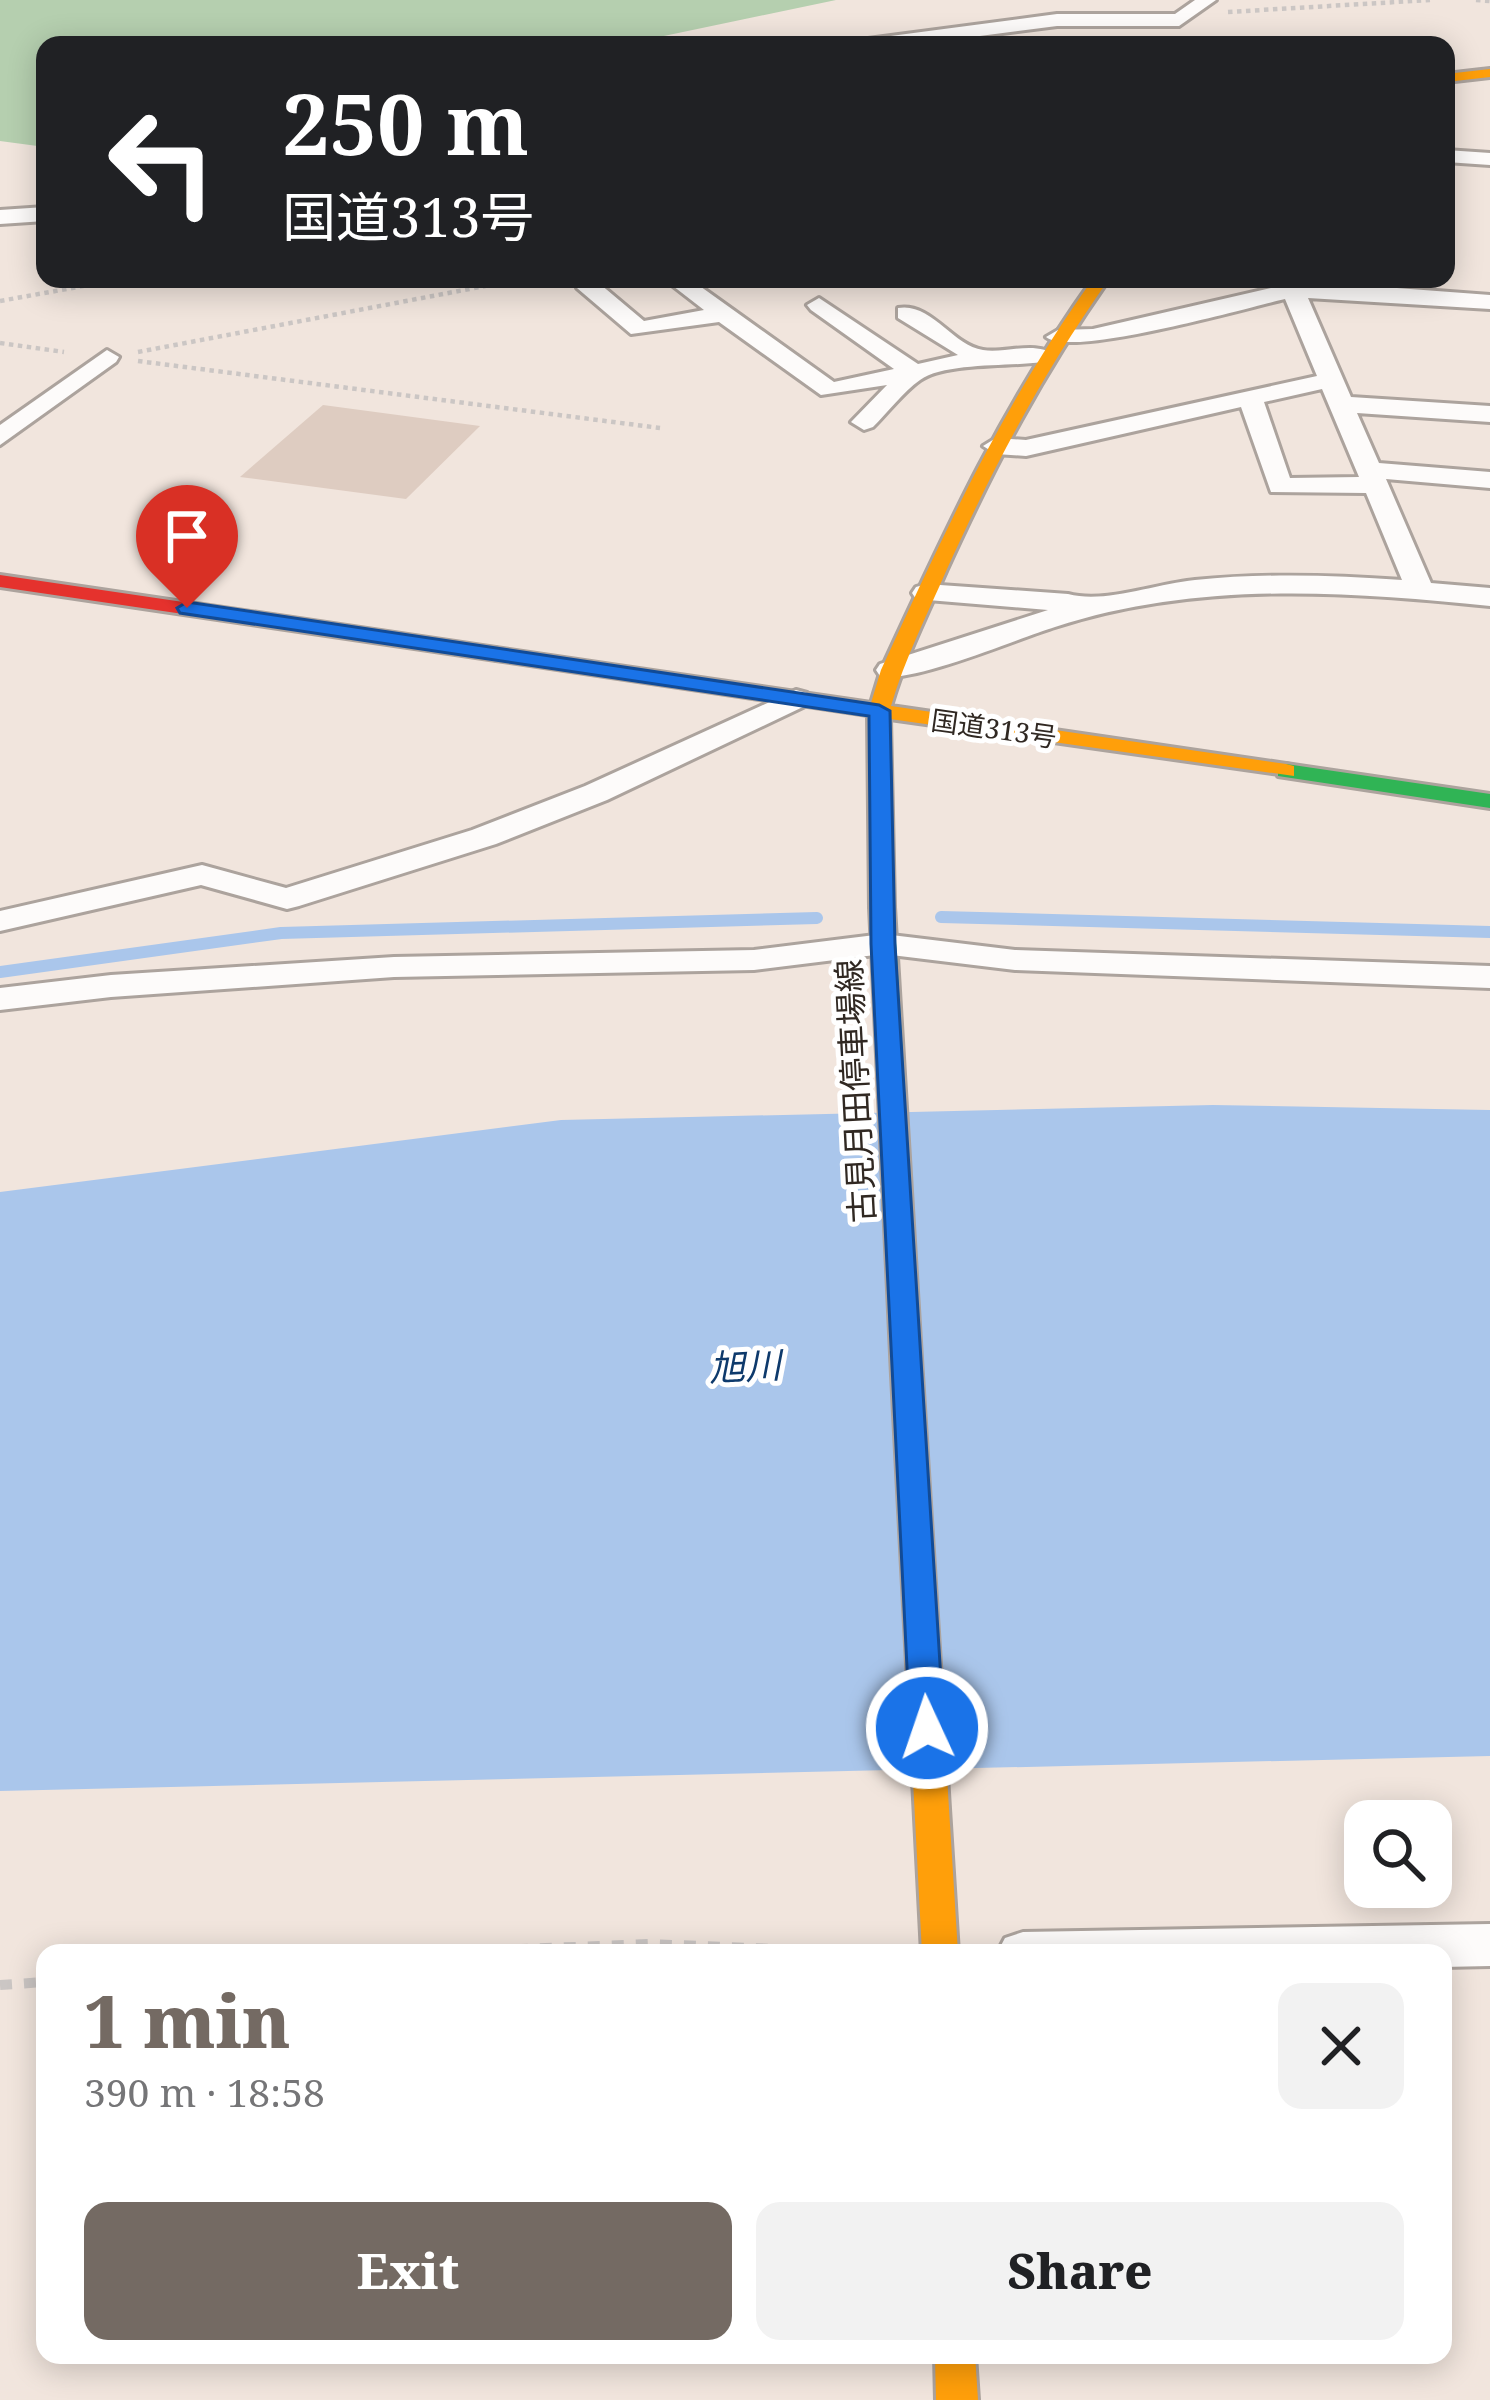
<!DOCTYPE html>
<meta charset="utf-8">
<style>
body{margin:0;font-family:"Noto Serif","Noto Sans JP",serif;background:#f2f2f2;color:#202124;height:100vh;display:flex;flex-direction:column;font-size:45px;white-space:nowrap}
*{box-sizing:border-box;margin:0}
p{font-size:39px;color:#757577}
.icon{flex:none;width:66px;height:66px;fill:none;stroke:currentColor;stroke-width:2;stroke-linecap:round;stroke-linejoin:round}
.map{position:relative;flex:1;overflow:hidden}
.details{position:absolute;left:36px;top:1944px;width:1416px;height:420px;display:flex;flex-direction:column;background:#fff;border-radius:24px;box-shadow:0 6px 30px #0003}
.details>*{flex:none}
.guide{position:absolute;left:36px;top:36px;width:1419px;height:252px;border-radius:24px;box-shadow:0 6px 30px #0003;background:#202124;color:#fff;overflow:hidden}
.tools{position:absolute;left:1344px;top:1800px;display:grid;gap:24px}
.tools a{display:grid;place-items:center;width:108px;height:108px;border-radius:24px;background:#fff;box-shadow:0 6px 30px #0003;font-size:60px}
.pin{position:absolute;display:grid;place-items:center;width:102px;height:102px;color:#fff;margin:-123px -51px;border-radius:50% 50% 50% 0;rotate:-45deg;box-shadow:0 0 12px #0007}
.pin .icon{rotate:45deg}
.me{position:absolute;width:132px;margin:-66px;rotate:357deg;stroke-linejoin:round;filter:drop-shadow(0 0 9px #0008)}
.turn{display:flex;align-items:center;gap:42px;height:252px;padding:0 48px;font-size:54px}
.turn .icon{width:156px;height:156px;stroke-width:2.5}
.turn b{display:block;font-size:84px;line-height:102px}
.round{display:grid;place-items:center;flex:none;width:126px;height:126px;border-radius:24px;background:#f2f2f2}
.overview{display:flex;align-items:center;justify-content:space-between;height:204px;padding:0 48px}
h1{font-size:72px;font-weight:800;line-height:90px;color:#746a63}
.button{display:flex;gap:24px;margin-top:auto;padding:24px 48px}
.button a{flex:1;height:138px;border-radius:24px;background:#746a63;color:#fff;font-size:48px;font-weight:800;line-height:138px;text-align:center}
.button a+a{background:#f2f2f2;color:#202124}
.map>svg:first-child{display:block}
.forest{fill:#b5cfaf}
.water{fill:#aac6eb}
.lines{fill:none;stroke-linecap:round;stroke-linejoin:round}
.stream{stroke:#aac6eb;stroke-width:12}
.building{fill:#deccc1}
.street-casing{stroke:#aca39d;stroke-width:6}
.fast-casing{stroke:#aca39d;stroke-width:6}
.slow-casing{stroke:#aca39d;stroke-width:6}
.jam-casing{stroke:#aca39d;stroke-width:6}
.path-far1{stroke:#cbc6c4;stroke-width:4.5;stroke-dasharray:4.5 4.5;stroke-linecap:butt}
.path{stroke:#cbc6c4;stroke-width:10;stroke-dasharray:12 12;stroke-linecap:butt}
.street{fill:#fdfbfa;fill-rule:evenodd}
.fast{fill:#30b455;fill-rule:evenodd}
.slow{fill:#ff9f0a;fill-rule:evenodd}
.jam{fill:#e5322d;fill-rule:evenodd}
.route{fill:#1a73e8;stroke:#114b97;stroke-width:3}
.labels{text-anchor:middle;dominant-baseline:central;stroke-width:10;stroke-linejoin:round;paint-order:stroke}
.far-street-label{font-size:27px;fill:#302822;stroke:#fff}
.street-label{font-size:33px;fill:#302822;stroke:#fff}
.water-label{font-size:36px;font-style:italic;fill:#0e3a6c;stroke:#fff}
</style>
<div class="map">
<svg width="1490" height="2400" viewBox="0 0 1490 2400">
<rect width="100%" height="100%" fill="#f1e5dd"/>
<path class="forest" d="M0 0H836L621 45H45V147L0 141Z"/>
<path class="water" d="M1213 1105 1490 1110V1756L0 1791V1192L561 1120Z"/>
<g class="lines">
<g class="stream">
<path d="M941 917 1490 932"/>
<path d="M0 972 281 933 817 918"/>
</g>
</g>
<path class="building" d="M323 405 480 426 406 499 240 477Z"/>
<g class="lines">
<defs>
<g id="street">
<path d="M1195 0H1216L1179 26H1057L911 45H859L868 39 1057 14H1175Z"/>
<path d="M1446 150 1490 153V165L1446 162Z"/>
<path d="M45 207V221L0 224V210Z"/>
<path d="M576 279H594L644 321 704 310 664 279H690L834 382 894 369 811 310 807 305 819 298 918 364 958 355 898 318V308C931 302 952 345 983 350 1006 354 1037 339 1057 357 1042 370 951 358 920 380 903 392 888 412 873 427L864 430 851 422 887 385 821 395 719 322 631 334 577 288Z"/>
<path d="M1277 279 1490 295V309L1308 298 1351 397 1490 406V422L1357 413 1379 463 1490 472V488L1386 479 1431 583 1490 588V606C1344 591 1197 581 1055 627 1019 638 912 684 880 676L876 670 880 664 1048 610 916 599 912 593 916 587 926 584 1068 594C1105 604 1154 584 1195 580 1264 573 1333 575 1402 580L1366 493 1271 492 1241 407 1026 456 996 454 983 446 996 438 1026 440 1317 376 1285 299C1245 308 1071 358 1046 337L1058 330 1093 329 1280 286ZM1322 389 1359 477 1290 478 1264 402Z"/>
<path d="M107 350 119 357 116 362 0 445V425Z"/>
<path d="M796 690 807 693 811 699 807 705 607 800 496 844 299 906 287 909 201 885 0 931V911L202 865 286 888 472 830 585 786Z"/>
<path d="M883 934 1015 950 1490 966V988L1015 970 883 954 754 970 394 977 111 997 0 1010V988L111 975 394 957 754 950Z"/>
<path d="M1490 1924V1966L1443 1967V1953H997L1005 1938 1023 1932Z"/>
</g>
<g id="fast">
<path d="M1286 764 1490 794V808L1278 776V766Z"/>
<path d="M882 900 894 907 922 1375 907 1385 892 1375 870 907Z"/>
</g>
<g id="slow">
<path d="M1490 69V77L1446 82V74Z"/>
<path d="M1093 279H1109C1041 376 996 462 947 569 927 615 905 658 891 706L1286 764 1294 766V776L890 719 894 907 882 914 870 907 868 715 496 660 486 654 496 648 871 703 881 670C945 531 1003 404 1093 279Z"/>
<path d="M907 1365 922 1375 958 1953H922L892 1375Z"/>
<path d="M935 2355H975L978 2400H936Z"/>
</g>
<path id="jam" d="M0 575 496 648 506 654 496 660 0 587Z"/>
</defs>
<use href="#street" class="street-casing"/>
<use href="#fast" class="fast-casing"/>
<use href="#slow" class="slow-casing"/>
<use href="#jam" class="jam-casing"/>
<g class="path-far1">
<path d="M1476 0 1490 1"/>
<path d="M1228 12 1430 0"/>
<path d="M0 301 122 279"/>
<path d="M0 343 64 352"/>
<path d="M138 352 522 279"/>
<path d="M138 361 660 428"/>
</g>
<g class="path">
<path d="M420 1953 649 1944 878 1953"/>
<path d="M0 1985 45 1982"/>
</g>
<use href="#street" class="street"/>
<use href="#fast" class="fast"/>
<use href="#slow" class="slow"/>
<use href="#jam" class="jam"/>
</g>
<path class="route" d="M187 602 879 705 890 711 895 944 944 1728 939 1737 927 1741 915 1737 910 1728 871 944 869 716 180 613 177 608Z"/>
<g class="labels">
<g class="far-street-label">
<text transform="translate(994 728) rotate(8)">国道313号</text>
</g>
<g class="street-label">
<text transform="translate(855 1091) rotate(-93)">古見月田停車場線</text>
</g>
<g class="water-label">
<text transform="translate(745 1366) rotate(-3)">旭川</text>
</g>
</g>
</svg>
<div class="tools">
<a><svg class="icon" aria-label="search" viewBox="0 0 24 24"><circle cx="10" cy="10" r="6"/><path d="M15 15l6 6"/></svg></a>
</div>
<div class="pin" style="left:187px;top:608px;background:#d93025"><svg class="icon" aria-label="arrive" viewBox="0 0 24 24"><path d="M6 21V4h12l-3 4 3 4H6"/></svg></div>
<svg class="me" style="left:927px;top:1728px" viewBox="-20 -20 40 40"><circle r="17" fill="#1a73e8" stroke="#fff" stroke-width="3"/><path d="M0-11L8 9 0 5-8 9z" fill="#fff"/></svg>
<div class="guide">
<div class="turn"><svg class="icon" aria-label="left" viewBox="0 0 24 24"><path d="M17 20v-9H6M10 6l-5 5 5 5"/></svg><div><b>250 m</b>国道313号</div></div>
</div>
<section class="details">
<div class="overview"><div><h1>1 min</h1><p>390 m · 18:58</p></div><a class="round"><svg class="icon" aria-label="close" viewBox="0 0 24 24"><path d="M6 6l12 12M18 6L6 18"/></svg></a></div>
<div class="button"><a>Exit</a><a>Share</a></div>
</section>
</div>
